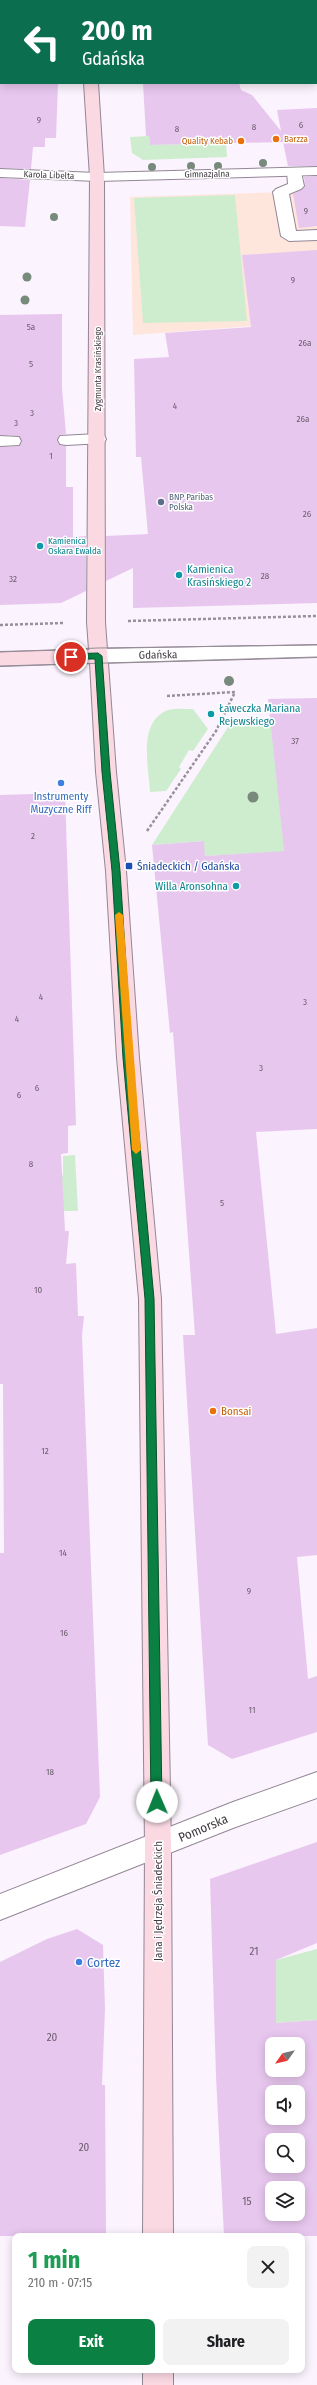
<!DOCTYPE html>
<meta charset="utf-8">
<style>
body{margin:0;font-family:"Fira Sans Condensed",sans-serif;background:#f2f2f2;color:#202124;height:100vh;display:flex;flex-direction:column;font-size:15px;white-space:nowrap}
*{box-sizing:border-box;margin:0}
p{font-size:13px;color:#757577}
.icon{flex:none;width:22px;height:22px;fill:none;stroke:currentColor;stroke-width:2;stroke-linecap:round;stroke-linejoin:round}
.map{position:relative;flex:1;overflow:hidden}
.sheet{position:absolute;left:12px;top:2233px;width:293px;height:140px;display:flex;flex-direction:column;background:#fff;border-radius:8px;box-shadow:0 2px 10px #0003}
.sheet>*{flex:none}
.banner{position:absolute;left:0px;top:0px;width:317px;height:84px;box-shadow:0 2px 10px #0003;background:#0b6e4f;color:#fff;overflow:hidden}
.needle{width:26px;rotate:236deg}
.buttons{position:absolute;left:265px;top:2037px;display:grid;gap:8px}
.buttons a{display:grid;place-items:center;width:40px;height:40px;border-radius:8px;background:#fff;box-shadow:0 2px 10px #0003;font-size:20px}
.pin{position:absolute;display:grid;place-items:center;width:34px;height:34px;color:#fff;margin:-17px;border:2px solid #fff;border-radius:50%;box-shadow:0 1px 4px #0007}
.me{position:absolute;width:44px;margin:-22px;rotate:359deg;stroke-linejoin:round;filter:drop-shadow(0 0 3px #0008)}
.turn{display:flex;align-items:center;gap:14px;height:84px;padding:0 16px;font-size:18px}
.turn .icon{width:52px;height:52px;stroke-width:2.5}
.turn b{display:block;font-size:28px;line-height:34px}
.round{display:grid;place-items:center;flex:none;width:42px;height:42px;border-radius:8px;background:#f2f2f2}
.overview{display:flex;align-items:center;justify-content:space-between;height:68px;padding:0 16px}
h1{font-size:24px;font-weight:700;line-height:30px;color:#1e9e55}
.button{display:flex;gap:8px;margin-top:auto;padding:8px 16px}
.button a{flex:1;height:46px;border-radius:8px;background:#0b8043;color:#fff;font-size:16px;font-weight:700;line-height:46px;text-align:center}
.button a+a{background:#f2f2f2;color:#202124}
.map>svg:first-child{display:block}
.education{fill:#fee6dc}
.green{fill:#ceedce}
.building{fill:#e8c7ef;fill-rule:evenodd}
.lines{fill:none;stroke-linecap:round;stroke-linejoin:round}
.lane-casing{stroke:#938696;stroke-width:2}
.street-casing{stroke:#938696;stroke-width:2}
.secondary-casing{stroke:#938696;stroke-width:2}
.path{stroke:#98919a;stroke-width:2.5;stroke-dasharray:3 2;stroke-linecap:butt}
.lane{fill:#fff;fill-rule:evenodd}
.street{fill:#fff;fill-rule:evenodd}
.secondary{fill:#fbd9e3;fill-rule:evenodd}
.tram{stroke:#948d95;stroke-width:1}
.tree{fill:#778a7b}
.route{fill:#0b8043;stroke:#07532c}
.slow{fill:#f59e0b}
.food-dot{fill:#e8710a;stroke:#fff;stroke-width:1.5}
.service-dot{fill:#5c6f8a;stroke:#fff;stroke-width:1.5}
.culture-dot{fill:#0f9aa8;stroke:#fff;stroke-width:1.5}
.shop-dot{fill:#3f7fe0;stroke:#fff;stroke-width:1.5}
.transit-dot{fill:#1a4fb4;stroke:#fff;stroke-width:1.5}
.labels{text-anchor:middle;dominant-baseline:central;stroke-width:3;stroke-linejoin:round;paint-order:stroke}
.number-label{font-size:9px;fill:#6a5d6c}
.far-food-label{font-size:9px;fill:#c56008;stroke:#fff;text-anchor:start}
.far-street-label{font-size:9px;fill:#403a41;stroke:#fff}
.far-service-label{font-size:9px;fill:#4e5e75;stroke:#fff;text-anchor:start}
.far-culture-label{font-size:9px;fill:#0d838f;stroke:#fff;text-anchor:start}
.culture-label{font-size:11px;fill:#0d838f;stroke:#fff;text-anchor:start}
.street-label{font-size:11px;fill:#403a41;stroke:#fff}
.shop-label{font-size:11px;fill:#366cbe;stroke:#fff}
.transit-label{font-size:11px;fill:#164399;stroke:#fff;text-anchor:start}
.food-label{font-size:11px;fill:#c56008;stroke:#fff;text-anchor:start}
.near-number-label{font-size:11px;fill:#6a5d6c}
.near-street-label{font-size:13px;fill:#403a41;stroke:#fff}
.near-shop-label{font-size:13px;fill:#366cbe;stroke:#fff;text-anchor:start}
</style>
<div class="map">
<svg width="317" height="2385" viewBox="0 0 317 2385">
<rect width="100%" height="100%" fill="#fbf3fd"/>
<path class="education" d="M317 191V321L133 335 130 197Z"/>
<g class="green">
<path d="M149 136 150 145 226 143 227 157 143 160 132 153 130 137Z"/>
<path d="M235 195 247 321 143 323 134 198Z"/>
<path d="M193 709 208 729 193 751 189 750 179 767 181 769 166 791 150 792C149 767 137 722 168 710 175 708 185 709 193 709Z"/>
<path d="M271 723 285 855 261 853 205 856 203 841 152 845 230 724Z"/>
<path d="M75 1155 78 1211H55L54 1177 63 1175V1156Z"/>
<path d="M317 1949V2020L276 2023V1960Z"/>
</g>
<g class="building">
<path d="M0 83H58L56 138H45V147H33L31 169 0 168Z"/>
<path d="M143 83H239L241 90 252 95 281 131 277 110 317 108V166H288L283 142 150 145 149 136H146Z"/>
<path d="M317 176V226L299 228 293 194 305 187 304 177Z"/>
<path d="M0 178 30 180 25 227 0 226Z"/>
<path d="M317 250V603L133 608V568L106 581V536L148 534 141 457H136L134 359 169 357 165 333 251 327 242 255Z"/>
<path d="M62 314V388L66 434 59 435 57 441 60 445 66 446V487H73V537L86 536V591L61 603 0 605V447L19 446 22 442 19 436 0 435V315Z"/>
<path d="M317 698V1129L256 1132 276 1334 317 1328V1555L297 1557 308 1679 317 1676V1732L232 1759 208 1745 183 1335H195L173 1032 170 1033 152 845 204 841 205 856 284 851 268 699Z"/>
<path d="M65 793 76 1125 68 1126V1153L61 1154 65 1231H69L66 1264 76 1263 78 1316H84L82 1336 100 1797 86 1824 0 1855V1553H4L3 1384H0V795Z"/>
<path d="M317 1842V1943L276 1960V2023L317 2020V2236H224L216 2076 210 1879ZM272 2044H298V2070H272ZM272 2092H298V2118H272ZM272 2140H298V2166H272ZM272 2188H298V2214H272Z"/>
<path d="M77 1929 103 1945 105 2009 102 2085H105L106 2236H0V1962L47 1939Z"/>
</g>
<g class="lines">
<defs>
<g id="lane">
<path d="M294 168 301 172 304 186 301 189 289 194 296 231 317 230V240L289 241 281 236 273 192 276 189 288 184 287 172Z"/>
<path d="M98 434 104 435 106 439 104 443 66 445 60 444 58 440 60 436Z"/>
<path d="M0 436 19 437 21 441 19 445 0 446Z"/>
</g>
<g id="street">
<path d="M317 167V175L97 181 0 177V169L97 173Z"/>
<path d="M317 645V657L98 663 92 661 89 656 92 651 98 649Z"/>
<path d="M317 1772V1798L233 1828 0 1920V1894L233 1802Z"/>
</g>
<g id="secondary">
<rect x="79" y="0" width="14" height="1"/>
<path d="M84 83H98L104 177 105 622 116 772 126 871 139 1058 161 1299 171 1847 173 2236H143L145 1847 139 1299 117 1058 106 871 96 772 90 663 0 666V652L89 650 87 622 90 177Z"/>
<rect x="143" y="2370" width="30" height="15"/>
</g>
</defs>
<use href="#lane" class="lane-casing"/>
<use href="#street" class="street-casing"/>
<use href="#secondary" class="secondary-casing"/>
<g class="path">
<path d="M128 621 317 616"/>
<path d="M0 625 63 623"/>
<path d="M147 831 216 731 235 692 166 696"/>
</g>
<use href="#lane" class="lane"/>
<use href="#street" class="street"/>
<use href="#secondary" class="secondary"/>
<g class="tram">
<path d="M0 652 98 648 317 645"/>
<path d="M0 666 317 657"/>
</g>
</g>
<g class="tree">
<circle cx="263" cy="163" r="4"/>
<circle cx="191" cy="166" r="4"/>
<circle cx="218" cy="166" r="4"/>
<circle cx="152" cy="167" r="4"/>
<circle cx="54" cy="217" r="4"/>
<circle cx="27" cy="277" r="4.5"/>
<circle cx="25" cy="300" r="4.5"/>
<circle cx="229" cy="681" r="5"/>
<circle cx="253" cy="797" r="5.5"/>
</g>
<path class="route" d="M98 653 102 656 110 772 120 871 132 1058 154 1299 162 1802 157 1807 151 1802 145 1299 123 1058 112 871 102 772 95 659H71L67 657 71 654Z"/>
<path class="slow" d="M119 912 123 915 141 1150 136 1154 132 1150 115 915Z"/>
<g class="food-dot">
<circle cx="276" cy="139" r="4"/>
<circle cx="241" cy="141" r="4"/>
<circle cx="213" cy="1411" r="4"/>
</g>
<circle class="service-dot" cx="161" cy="502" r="4"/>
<g class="culture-dot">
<circle cx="40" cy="546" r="4"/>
<circle cx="179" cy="575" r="4"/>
<circle cx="211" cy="714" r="4"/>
<circle cx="236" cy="886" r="4"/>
</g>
<g class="shop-dot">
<circle cx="61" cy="783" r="4"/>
<circle cx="79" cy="1962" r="4"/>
</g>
<rect class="transit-dot" x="125" y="862" width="8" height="8" rx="2"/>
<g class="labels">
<g class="number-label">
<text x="39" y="120">9</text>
<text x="301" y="125">6</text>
<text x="254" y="127">8</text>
<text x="177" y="129">8</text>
<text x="306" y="211">9</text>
<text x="293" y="280">9</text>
<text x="31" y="327">5a</text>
<text x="305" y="343">26a</text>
<text x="31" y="364">5</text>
<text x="175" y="406">4</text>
<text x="32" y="413">3</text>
<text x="303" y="419">26a</text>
<text x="16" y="423">3</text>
<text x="51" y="456">1</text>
<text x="307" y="514">26</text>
<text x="265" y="576">28</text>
<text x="13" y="579">32</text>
<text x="295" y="741">37</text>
<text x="33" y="836">2</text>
<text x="41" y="997">4</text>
<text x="305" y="1002">3</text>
<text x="17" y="1019">4</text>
<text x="261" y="1068">3</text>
<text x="37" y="1088">6</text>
<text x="19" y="1095">6</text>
<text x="31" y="1164">8</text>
<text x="222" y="1203">5</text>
<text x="38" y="1290">10</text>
<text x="45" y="1451">12</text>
<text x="63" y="1553">14</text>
<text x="249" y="1591">9</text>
<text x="64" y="1633">16</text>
<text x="252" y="1710">11</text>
<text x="50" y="1772">18</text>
</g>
<g class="far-food-label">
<text x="284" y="139">Barzza</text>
<text x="233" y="141" text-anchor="end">Quality Kebab</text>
</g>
<g class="far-street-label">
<text transform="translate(207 174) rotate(-1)">Gimnazjalna</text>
<text transform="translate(49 175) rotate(2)">Karola Libelta</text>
<text transform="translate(98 369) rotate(-90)">Zygmunta Krasińskiego</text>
</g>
<g class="far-service-label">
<text x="169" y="497">BNP Paribas<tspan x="169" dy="10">Polska</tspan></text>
</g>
<g class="far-culture-label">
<text x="48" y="541">Kamienica<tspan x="48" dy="10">Oskara Ewalda</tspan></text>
</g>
<g class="culture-label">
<text x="187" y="569">Kamienica<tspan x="187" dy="13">Krasińskiego 2</tspan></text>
<text x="219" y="708">Ławeczka Mariana<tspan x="219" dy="13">Rejewskiego</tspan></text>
<text x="228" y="886" text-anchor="end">Willa Aronsohna</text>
</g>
<g class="street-label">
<text transform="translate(158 655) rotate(-1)">Gdańska</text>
<text transform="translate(158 1901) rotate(-90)">Jana i Jędrzeja Śniadeckich</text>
</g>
<g class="shop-label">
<text x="61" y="796">Instrumenty<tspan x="61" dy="13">Muzyczne Riff</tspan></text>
</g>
<g class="transit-label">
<text x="137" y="866">Śniadeckich / Gdańska</text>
</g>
<g class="food-label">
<text x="221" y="1411">Bonsai</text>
</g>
<g class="near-number-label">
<text x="254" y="1951">21</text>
<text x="52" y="2037">20</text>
<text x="84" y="2147">20</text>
<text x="247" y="2201">15</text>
</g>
<g class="near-street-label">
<text transform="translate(203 1828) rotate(-23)">Pomorska</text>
</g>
<g class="near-shop-label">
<text x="87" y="1962">Cortez</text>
</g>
</g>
</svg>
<div class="buttons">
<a><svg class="needle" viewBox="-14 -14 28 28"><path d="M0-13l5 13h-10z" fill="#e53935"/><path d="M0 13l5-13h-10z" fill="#757577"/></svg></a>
<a><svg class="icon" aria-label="sound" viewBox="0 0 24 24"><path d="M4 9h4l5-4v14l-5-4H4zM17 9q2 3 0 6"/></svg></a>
<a><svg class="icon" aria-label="search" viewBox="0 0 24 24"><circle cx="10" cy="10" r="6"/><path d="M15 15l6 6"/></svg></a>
<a><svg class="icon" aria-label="layers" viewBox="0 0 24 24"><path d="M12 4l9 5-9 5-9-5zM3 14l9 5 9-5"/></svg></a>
</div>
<div class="pin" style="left:71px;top:657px;background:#d93025"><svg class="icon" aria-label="arrive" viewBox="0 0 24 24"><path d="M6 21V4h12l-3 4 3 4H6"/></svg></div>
<svg class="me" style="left:157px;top:1802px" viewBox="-20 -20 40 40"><circle r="19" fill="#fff"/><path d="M0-13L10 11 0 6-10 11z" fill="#0b8043"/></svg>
<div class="banner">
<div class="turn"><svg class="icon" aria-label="left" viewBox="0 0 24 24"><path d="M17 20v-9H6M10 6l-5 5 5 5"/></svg><div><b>200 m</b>Gdańska</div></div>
</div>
<section class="sheet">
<div class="overview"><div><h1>1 min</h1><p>210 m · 07:15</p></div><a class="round"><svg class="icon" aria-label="close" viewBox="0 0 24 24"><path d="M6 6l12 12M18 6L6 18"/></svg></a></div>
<div class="button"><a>Exit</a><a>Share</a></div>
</section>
</div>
